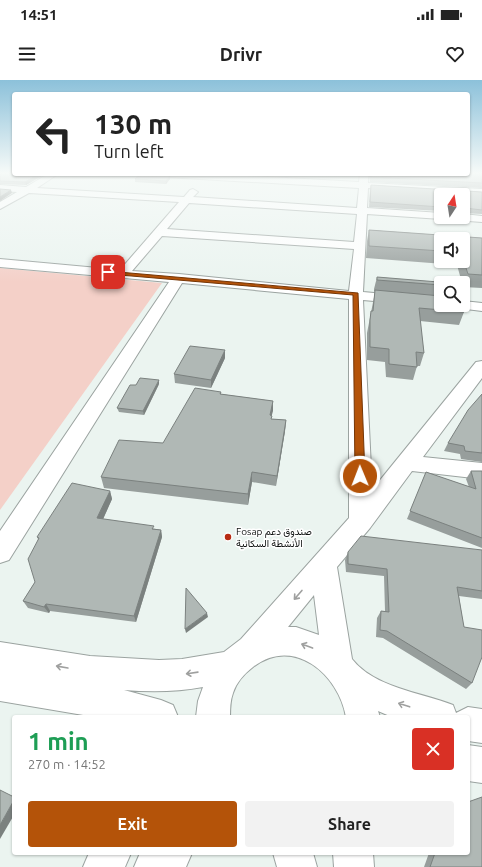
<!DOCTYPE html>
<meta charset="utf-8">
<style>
body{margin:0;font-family:Ubuntu,Vazirmatn,sans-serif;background:#f2f2f2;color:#222;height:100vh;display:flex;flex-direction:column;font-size:15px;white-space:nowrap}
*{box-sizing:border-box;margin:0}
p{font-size:13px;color:#767676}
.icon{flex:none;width:22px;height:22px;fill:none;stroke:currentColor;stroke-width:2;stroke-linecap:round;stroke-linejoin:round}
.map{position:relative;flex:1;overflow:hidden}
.panel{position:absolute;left:12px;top:635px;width:458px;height:140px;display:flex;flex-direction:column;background:#fff;border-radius:4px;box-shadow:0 1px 3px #0004}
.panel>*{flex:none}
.banner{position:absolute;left:12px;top:12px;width:458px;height:84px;border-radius:4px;box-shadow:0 1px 3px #0004;background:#fff;color:#222;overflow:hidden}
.needle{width:26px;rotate:12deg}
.controls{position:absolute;left:434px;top:108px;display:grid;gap:8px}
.controls a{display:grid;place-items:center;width:36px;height:36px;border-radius:4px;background:#fff;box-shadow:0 1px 3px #0004;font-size:20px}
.pin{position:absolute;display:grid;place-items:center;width:34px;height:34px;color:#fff;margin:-17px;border-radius:8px;box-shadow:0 2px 6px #0006}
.me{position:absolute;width:44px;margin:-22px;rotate:359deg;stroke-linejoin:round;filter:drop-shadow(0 0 3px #0008)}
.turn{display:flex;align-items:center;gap:14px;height:84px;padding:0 16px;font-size:18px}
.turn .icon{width:52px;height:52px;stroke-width:2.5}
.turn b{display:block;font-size:28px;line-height:34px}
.round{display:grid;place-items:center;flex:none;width:42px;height:42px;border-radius:4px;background:#f2f2f2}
.overview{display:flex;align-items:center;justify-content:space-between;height:68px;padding:0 16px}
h1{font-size:24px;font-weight:700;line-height:30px;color:#1e9e55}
.button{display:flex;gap:8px;margin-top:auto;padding:8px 16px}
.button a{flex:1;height:46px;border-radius:4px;background:#b45309;color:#fff;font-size:16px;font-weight:700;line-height:46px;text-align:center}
.button a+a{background:#f2f2f2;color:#222}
.status{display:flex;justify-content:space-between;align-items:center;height:28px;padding:0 20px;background:#fff;direction:ltr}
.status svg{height:11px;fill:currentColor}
header{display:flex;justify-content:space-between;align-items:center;height:52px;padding:0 16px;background:#fff;font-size:18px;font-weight:700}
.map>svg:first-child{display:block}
.green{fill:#f4d0c8}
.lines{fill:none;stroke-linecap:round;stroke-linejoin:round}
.minor-casing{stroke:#9ba3a0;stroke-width:2}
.minor{fill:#fff;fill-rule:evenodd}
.wall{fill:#979e9c;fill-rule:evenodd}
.shaded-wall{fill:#7b817f}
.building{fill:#b0b8b5;stroke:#7b817f}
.oneway{stroke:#9fa09f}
.route{fill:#b45309;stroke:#753606}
.poi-dot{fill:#b72b13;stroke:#fff;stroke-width:1.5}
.labels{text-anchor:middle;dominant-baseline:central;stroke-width:3;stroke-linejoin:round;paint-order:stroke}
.poi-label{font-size:10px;fill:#0e1110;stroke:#fff;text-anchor:start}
</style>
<div class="status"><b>14:51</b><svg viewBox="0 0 49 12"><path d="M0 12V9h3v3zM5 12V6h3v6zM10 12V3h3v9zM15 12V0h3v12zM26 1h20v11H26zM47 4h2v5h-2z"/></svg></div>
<header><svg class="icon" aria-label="menu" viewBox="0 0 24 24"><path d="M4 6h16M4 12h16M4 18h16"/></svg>Drivr<svg class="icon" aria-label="heart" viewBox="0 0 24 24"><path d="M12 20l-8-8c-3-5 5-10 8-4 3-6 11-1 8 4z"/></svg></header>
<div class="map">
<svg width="482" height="787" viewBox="0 0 482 787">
<rect width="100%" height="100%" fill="#ebf4f0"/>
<path class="green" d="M0 188 162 203 0 430Z"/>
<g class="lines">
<defs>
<g id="minor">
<path d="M48 94H58L37 108 184 117 190 110 193 109 198 112 193 117 357 128 359 108 166 97 162 94H211L359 102 360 94H368V103L482 109V115L368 108 367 128 441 133V137H445L441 139 367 134 363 212 441 219V225H447L441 227 363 220 372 410 476 282 482 281V298L423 377 482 383V399L412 391 370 448 337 487 352 579C375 608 420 612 453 625L456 633 468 627 482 629V663L468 661V637H392L378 631 380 637H346C339 595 294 555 253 587 245 593 236 603 233 613 230 621 230 629 230 637H196L198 621 203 607C177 612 150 612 124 610L161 620 173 625 178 637H95L0 621V562L90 576 159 580 182 579 224 572 241 559 349 438V219L182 203 9 480 0 483V451L169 202 0 187V179L120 190 179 122 29 113 0 129V122L17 112 0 111V105L26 107ZM189 123 357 134 354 162 167 149ZM162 156 354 169 349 211 179 194 132 191ZM314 515 319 555 296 547H288Z"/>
<path d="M463 134 482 136V142L455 140 450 137H463Z"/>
<path d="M463 221 482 223V231L458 228 456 225H463Z"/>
<path d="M468 665 482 667V703L468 701Z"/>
<path d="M89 773H131L125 787H83Z"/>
<path d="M140 773H192L186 787H134Z"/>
<path d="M273 773H313L317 787H277Z"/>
<path d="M333 773H373L374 787H334Z"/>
</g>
</defs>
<use href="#minor" class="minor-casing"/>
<use href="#minor" class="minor"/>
</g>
<g class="wall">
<path d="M0 92 14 94H45L26 105 0 104Z"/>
<path d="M482 92V108L370 102 369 94H468Z"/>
<path d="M135 99H170L166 104 135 102Z"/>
<path d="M371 105 482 112V134L463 133V115H441V131L369 127 370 110Z"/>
<path d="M369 150 482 158V208L463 207V203H462L457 185 366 178 367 161ZM441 159H463V181H441Z"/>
<path d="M377 197 441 203V225L464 232 459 245 420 241 424 273 420 286H417L413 300 386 297 385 282 367 280V253L375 212 374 211V209Z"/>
<path d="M225 278 211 308 175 303 174 294Z"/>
<path d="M159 304 144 335 119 332 117 328Z"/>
<path d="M221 312V314L273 321 271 339 286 340 285 351 276 406 252 402 248 425 104 408 101 397 163 363Z"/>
<path d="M482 314V382L461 379 460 374 444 371 448 363Z"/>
<path d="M471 391H482V468L407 439 426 392 469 407 466 399Z"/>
<path d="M110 411 112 419 103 439 161 450 162 457 136 542 50 531 49 533 28 528 23 521 35 502 38 459 37 457Z"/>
<path d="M482 470V519L459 516 472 603 466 609 383 558 376 557 377 538 381 531H385L384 496 346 492 345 480 348 472Z"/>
<path d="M429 773H468L482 787H424Z"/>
</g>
<g class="shaded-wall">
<path d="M39 94H45L26 105 25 102Z"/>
<path d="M170 96V99L166 104V101Z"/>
<path d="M11 110 12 113 0 121V117Z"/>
<path d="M225 270V278L211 308V300Z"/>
<path d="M159 300V304L144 335 143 331Z"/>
<path d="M273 321V331L269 346 270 335Z"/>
<path d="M286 340 285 351 276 406 277 396Z"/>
<path d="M252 392V402L248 425V414Z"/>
<path d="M110 411 112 419 100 446 97 438Z"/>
<path d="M161 450 162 457 136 542 134 536Z"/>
<path d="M46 524 50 531 49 533 44 527Z"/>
<path d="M207 533 208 537 186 553 185 549Z"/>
<path d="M14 720V735L0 759V745Z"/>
</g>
<g class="building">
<path d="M0 92H14V94H39L25 102 0 101Z"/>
<path d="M468 92H482V103L370 97V94H468Z"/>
<path d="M141 94H163L165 95 170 96 166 101 135 99Z"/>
<path d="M371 105 482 112V130L465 128 463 130V115H441V127L370 122Z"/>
<path d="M0 109 11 110 0 117Z"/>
<path d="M369 150 482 158V195L468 194 463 179V159H441V171L369 166Z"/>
<path d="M377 197 451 203H441V205L377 200Z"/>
<path d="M375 210 441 216V225H462L464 232 419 228 424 273 416 272 417 287 389 284V269L370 267V240L371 231H373Z"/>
<path d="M190 266 225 270 211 300 174 294Z"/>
<path d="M140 298 159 300 143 331 117 328 130 305H136Z"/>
<path d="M195 308 221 312 220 314 273 321 270 335 272 336 271 339 286 340 277 396 252 392 248 414 101 397 119 360 163 363Z"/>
<path d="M482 314V373L465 371 464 366 448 363 468 330Z"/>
<path d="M471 391H482V458L410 431 426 392 476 409Z"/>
<path d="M72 403 110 411 97 438 154 446 152 449 161 450 134 536 46 524 44 527 23 521 35 502 28 479 39 458 37 457Z"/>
<path d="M361 456 482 470V511L457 507 464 547 482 550V577L472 603 387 551 380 550 381 531 389 532 387 489 348 484V472Z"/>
<path d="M186 508 207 533 185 549Z"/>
<path d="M0 710 14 717V720L0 745Z"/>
<path d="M482 717V787H430L435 773H468V722Z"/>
</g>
<defs><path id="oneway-shaft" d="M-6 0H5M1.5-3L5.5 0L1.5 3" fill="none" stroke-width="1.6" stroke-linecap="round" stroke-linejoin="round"/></defs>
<g class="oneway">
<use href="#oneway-shaft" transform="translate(298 515) rotate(131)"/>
<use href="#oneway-shaft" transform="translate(307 566) rotate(-160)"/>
<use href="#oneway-shaft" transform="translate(62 587) rotate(-170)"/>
<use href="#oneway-shaft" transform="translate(192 593) rotate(172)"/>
<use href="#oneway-shaft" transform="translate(404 625) rotate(-162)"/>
</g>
<linearGradient id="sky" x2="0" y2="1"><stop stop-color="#8cc1da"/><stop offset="0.46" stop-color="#f6faf8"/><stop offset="1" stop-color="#f6faf8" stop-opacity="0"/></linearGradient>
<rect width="482" height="202" fill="url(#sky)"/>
<path class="route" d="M107 191 358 213 365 396 363 398 360 399 355 396 353 215 108 194 107 193Z"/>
<circle class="poi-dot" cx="228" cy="457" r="4"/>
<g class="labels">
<g class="poi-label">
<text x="236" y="451">Fosap صندوق دعم<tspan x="236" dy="12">الأنشطة السكانية</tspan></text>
</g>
</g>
</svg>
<div class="controls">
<a><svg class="needle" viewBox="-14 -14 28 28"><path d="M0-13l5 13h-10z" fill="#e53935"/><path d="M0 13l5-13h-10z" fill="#767676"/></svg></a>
<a><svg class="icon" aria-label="sound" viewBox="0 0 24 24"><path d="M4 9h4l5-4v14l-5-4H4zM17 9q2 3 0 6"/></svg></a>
<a><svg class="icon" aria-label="search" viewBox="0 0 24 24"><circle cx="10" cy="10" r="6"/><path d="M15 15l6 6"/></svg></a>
</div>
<div class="pin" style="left:108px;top:192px;background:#d93025"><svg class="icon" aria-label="arrive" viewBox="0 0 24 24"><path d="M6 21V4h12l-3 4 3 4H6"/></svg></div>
<svg class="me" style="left:360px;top:396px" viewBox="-20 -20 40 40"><circle r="17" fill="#b45309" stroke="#fff" stroke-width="3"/><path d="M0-11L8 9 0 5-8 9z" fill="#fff"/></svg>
<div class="banner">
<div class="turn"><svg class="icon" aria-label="left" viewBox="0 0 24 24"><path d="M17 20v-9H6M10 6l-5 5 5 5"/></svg><div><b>130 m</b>Turn left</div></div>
</div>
<section class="panel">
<div class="overview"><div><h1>1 min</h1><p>270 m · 14:52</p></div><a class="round" style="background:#d93025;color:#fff"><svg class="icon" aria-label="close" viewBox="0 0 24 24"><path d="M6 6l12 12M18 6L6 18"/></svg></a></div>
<div class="button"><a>Exit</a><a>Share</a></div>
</section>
</div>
